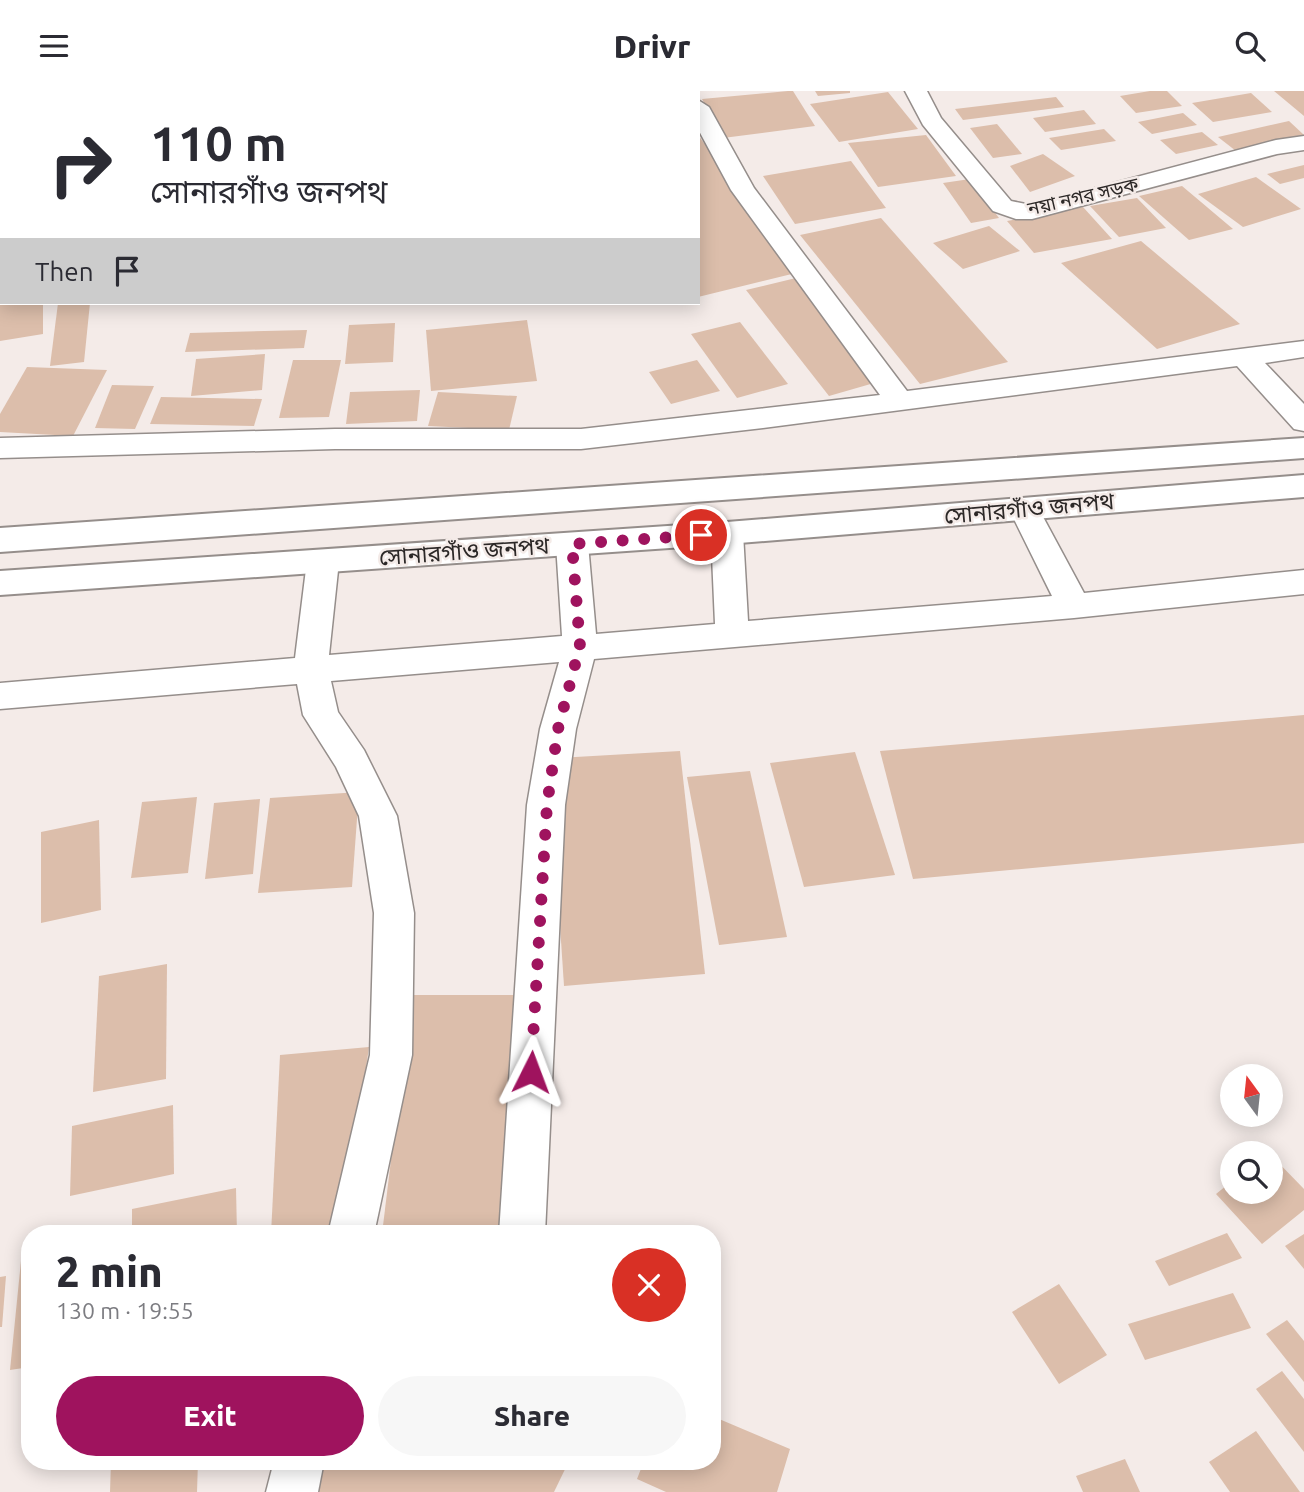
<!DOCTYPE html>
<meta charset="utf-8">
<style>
body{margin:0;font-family:Ubuntu,"Noto Sans Bengali",sans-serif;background:#f7f7f7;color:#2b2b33;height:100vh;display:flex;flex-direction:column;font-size:26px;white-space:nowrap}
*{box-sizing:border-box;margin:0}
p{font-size:23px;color:#7c7c81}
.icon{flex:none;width:38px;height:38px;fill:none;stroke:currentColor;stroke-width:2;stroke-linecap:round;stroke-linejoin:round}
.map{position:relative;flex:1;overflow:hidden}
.drawer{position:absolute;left:21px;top:1134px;width:700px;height:245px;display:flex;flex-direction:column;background:#fff;border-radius:28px;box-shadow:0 4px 18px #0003}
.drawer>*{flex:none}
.hud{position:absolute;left:0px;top:0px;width:700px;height:214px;box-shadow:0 4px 18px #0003;background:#fff;color:#2b2b33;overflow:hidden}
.needle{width:46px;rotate:345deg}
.fabs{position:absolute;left:1220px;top:973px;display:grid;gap:14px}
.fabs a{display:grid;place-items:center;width:63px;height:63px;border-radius:50%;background:#fff;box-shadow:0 4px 18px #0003;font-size:35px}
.pin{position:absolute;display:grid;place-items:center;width:60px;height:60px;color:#fff;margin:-30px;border:4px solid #fff;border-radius:50%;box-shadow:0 2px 7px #0007}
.me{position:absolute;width:77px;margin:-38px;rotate:3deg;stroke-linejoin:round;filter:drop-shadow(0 0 5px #0008)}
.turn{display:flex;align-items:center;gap:24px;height:147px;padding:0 35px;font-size:32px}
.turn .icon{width:91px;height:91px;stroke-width:2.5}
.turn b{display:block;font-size:49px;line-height:60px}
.then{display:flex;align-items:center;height:66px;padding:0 35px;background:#0003;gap:14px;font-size:26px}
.round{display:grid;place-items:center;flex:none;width:74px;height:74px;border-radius:37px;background:#f7f7f7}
.headline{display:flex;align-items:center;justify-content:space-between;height:119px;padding:0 35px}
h1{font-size:42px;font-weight:800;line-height:52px}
.primary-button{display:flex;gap:14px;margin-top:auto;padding:14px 35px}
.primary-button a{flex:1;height:80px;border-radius:42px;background:#9f135e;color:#fff;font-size:28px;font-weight:800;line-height:80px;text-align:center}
.primary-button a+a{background:#f7f7f7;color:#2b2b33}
header{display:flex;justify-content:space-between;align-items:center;height:91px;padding:0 35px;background:#fff;font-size:32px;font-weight:800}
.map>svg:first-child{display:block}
.building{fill:#dcbeab}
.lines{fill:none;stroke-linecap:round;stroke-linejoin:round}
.minor-casing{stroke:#958e8b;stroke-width:3}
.secondary-casing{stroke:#958e8b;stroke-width:4}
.minor{fill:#fff;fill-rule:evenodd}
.secondary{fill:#fff;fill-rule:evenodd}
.route{stroke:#9f135e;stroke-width:12;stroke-dasharray:0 21.6}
.labels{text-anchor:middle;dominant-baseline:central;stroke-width:5;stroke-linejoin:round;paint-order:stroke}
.far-street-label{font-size:19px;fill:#2c2827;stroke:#f4ebe8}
.street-label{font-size:23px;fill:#2c2827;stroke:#f4ebe8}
</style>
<header><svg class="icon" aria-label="menu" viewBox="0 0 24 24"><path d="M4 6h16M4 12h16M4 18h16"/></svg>Drivr<svg class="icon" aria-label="search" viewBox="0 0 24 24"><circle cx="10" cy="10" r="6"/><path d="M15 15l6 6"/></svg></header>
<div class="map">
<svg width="1304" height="1401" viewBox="0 0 1304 1401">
<rect width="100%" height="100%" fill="#f4ebe8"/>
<g class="building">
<path d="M788 0H793L815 35 723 47 702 8Z"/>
<path d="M815 0H850V2L818 5Z"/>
<path d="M1150 0H1167L1182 15 1136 22 1120 5Z"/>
<path d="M1274 0H1304V25Z"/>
<path d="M888 1 918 38 839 51 810 13Z"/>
<path d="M1251 2 1272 21 1213 31 1192 12Z"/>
<path d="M1056 6 1064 16 963 29 955 18Z"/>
<path d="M1084 19 1096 33 1045 41 1033 27Z"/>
<path d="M1183 22 1197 34 1152 43 1138 31Z"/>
<path d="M1289 30 1304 44 1236 60 1218 46Z"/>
<path d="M997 33 1022 63 993 67 970 37Z"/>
<path d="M1104 38 1116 50 1061 59 1049 47Z"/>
<path d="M1202 41 1218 54 1176 63 1160 49Z"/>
<path d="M698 44 800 181 698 206Z"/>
<path d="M926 44 956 85 878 96 848 52Z"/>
<path d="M1043 63 1075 85 1030 101 1010 75Z"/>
<path d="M851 70 886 117 795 133 763 85Z"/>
<path d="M1304 74V87L1280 93 1267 83Z"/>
<path d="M1256 86 1301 118 1243 136 1198 103Z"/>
<path d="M970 88 999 127 971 132 943 92Z"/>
<path d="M1182 95 1233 138 1189 149 1139 105Z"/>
<path d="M1137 107 1166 137 1119 146 1090 115Z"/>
<path d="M1083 116 1112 148 1034 162 1007 130Z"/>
<path d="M881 127 1008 271 920 293 800 144Z"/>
<path d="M989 135 1020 160 963 178 933 152Z"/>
<path d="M1141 150 1240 233 1157 258 1061 172Z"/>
<path d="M796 187 881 290 829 305 746 199Z"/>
<path d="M0 212H43V243L0 250Z"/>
<path d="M58 212H90L84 271 50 275Z"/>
<path d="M527 229 537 290 431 300 426 239Z"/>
<path d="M740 231 788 293 737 307 691 243Z"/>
<path d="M395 232 393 271 345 273 349 234Z"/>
<path d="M307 239 304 257 185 261 190 242Z"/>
<path d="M265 263 262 299 191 305 196 268Z"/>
<path d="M293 269H341L329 326 279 327Z"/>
<path d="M697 269 720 300 671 313 649 281Z"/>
<path d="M27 276 107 279 73 345 0 341V323Z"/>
<path d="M112 294 154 295 135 338 95 337Z"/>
<path d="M420 299 417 330 346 333 350 301Z"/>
<path d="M438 301 517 305 509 339 428 335Z"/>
<path d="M161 306 262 308 254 335 150 333Z"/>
<path d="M1304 624V752L913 788 880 660Z"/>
<path d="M680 660 705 883 564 895 556 774 558 667Z"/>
<path d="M855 661 895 784 804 796 770 672Z"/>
<path d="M750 680 787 846 719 854 687 686Z"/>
<path d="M359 701 352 796 258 802 270 707Z"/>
<path d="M197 706 188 782 131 787 142 711Z"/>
<path d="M260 708 253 783 205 788 214 712Z"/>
<path d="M99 729 101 819 41 832V741Z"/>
<path d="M167 873 166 988 93 1001 99 885Z"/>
<path d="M411 904H520L504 1143H382Z"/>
<path d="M369 956 342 1143H271L280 964Z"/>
<path d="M173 1014 174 1083 70 1105 72 1035Z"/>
<path d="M1270 1063 1304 1098V1119L1262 1153 1216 1103 1232 1090V1101H1270Z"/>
<path d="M236 1097 237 1143H132V1118Z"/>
<path d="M1227 1142 1242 1167 1169 1195 1155 1170Z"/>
<path d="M1304 1143V1178L1285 1155Z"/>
<path d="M30 1169V1276L10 1279 21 1170Z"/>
<path d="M6 1185 2 1236H0V1186Z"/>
<path d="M1059 1193 1107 1264 1059 1293 1012 1221Z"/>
<path d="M1233 1202 1251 1237 1145 1269 1128 1233Z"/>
<path d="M1287 1229 1304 1250V1291L1266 1243Z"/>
<path d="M1282 1280 1304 1308V1361L1256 1298Z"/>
<path d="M712 1325 790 1358 777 1401H666L637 1388 644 1370H712Z"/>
<path d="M1256 1340 1300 1401H1230L1209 1371Z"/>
<path d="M1125 1368 1140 1401H1083L1076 1385Z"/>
<path d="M111 1370H198L197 1401H110Z"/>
<path d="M317 1370H569L554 1401H310Z"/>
</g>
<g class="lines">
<defs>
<g id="minor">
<rect x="59" y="0" width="22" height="2"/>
<path d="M905 0H927L941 27 1011 110 1031 114 1276 49 1304 45V59L1277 63 1032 128H1016L993 120 923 34Z"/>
<path d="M698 9 709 16 754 97 907 300 1304 250V266L1265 272 1304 313V340L1294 338 1237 275 763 337 581 358H335L0 367V347L335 338H581L880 304 731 99 698 38Z"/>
<rect x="0" y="148" width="2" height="16"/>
<path d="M1024 407 1035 411 1084 502 1304 479V503L1074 527 594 568 576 638 565 714 545 1143H499L527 714 540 638 559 571 331 590 338 621 364 659 397 725 414 822 412 964 374 1143H328L370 964 374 822 359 725 336 676 303 624 297 593 0 618V592L295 567 307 470 312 462 323 459 334 462 339 470 329 564 562 545 556 453 561 445 572 442 583 445 588 453 596 543 715 533 711 442 716 434 727 431 738 434 743 442 748 530 1052 505 1009 418 1013 411Z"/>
<path d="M274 1370H324L318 1401H266Z"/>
</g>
<g id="secondary">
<path d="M1304 347V367L0 461V437Z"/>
<path d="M1304 384V406L727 453 0 504V480L727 431Z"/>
</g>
</defs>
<use href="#minor" class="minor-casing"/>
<use href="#secondary" class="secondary-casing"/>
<use href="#minor" class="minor"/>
<use href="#secondary" class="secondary"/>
</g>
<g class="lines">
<path class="route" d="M531 981 547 714 558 638 580 555 572 453 701 444"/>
</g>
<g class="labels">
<g class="far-street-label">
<text transform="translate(1083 105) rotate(-13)">নয়া নগর সড়ক</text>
</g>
<g class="street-label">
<text transform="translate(1029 417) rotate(-5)">সোনারগাঁও জনপথ</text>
<text transform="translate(464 460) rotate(-4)">সোনারগাঁও জনপথ</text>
</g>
</g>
</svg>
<div class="fabs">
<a><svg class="needle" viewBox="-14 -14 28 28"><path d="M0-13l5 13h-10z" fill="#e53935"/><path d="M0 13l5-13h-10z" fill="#7c7c81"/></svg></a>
<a><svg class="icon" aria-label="search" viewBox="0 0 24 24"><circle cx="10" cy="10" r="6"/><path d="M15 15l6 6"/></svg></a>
</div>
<div class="pin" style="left:701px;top:444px;background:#d93025"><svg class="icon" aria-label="arrive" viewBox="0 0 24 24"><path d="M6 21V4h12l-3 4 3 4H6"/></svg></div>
<svg class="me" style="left:531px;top:981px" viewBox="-20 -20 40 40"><path d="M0-17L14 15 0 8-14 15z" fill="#9f135e" stroke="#fff" stroke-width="4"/></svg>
<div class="hud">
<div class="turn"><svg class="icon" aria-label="right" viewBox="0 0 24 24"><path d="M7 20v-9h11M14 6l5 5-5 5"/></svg><div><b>110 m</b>সোনারগাঁও জনপথ</div></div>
<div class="then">Then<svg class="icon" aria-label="arrive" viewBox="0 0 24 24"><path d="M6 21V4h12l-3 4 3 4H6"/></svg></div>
</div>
<section class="drawer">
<div class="headline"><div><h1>2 min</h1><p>130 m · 19:55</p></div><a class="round" style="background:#d93025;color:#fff"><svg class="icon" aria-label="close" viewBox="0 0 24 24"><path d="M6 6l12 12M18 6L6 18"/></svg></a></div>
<div class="primary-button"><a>Exit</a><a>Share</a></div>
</section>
</div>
